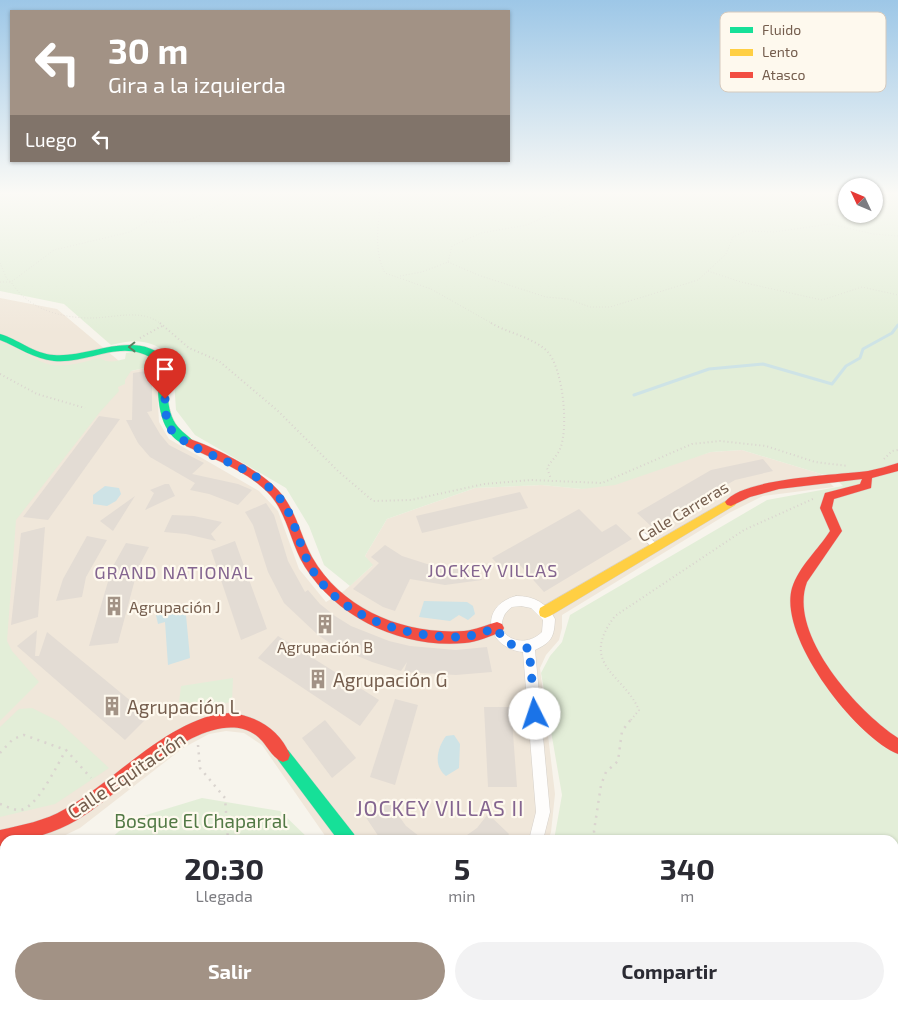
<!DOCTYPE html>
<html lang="es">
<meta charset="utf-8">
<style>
body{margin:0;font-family:"Exo 2",sans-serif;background:#f2f2f3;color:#2b2b33;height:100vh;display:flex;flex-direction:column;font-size:19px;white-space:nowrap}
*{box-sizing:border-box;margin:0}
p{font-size:16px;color:#7c7c81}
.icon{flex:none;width:28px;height:28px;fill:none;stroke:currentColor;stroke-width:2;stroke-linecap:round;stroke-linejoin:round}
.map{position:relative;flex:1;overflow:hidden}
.side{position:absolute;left:0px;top:835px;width:899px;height:175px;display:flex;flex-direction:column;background:#fff;border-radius:15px 15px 0 0;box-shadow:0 1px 4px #0004}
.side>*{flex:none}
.guide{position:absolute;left:10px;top:10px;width:500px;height:152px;border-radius:0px;box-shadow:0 1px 4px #0004;background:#a29285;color:#fff;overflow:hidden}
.needle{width:32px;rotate:314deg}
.buttons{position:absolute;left:838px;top:178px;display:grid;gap:10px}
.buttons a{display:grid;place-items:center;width:45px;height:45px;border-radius:50%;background:#fff;box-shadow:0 1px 4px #0004;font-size:25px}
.pin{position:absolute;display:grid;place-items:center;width:42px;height:42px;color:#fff;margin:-51px -21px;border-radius:50% 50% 50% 0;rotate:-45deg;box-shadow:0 0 5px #0007}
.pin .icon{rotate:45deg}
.me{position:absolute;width:55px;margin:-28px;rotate:356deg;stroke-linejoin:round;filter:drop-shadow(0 0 4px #0008)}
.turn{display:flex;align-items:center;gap:18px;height:105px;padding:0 15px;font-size:22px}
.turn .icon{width:65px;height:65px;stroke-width:2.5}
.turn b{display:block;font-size:35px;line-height:42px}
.then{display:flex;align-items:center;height:48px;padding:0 15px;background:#0003;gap:10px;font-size:19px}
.eta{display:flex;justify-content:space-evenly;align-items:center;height:85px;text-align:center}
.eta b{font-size:30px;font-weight:700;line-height:35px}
.primary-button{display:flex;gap:10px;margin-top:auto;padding:10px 15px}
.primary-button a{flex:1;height:58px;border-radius:30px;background:#a29285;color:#fff;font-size:20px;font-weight:700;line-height:58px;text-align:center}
.primary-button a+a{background:#f2f2f3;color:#2b2b33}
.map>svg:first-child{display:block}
.residential{fill:#f0e7da}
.green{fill:#e3eed8}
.water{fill:#cee3e6}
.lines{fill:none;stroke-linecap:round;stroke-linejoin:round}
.stream{stroke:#cee3e6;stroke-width:3}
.building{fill:#e3dcd4}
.lane-casing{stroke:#d6d1ca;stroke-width:7}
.street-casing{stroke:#d6d1ca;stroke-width:1}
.fast-casing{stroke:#d7d1ca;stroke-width:1}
.slow-casing{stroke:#d7d1ca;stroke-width:1}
.jam-casing{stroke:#d7d1ca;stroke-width:1}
.path-far2{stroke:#dad4cf;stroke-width:1;stroke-dasharray:0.5 2.5;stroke-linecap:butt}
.path-far1{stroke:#dad4cf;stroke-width:2;stroke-dasharray:1 3;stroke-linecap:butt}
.path{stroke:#dad4cf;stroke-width:2.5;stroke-dasharray:2 5.5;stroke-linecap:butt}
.lane{stroke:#fefdfc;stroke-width:5.5}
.street{fill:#fefdfc;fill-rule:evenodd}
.fast{fill:#16e098;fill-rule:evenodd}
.slow{fill:#ffcf43;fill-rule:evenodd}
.jam{fill:#f24e42;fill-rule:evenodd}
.oneway{stroke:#5c7e60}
.route{stroke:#1a73e8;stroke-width:9;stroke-dasharray:0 16.2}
.labels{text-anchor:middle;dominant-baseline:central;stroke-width:4.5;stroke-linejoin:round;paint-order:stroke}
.street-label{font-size:16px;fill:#745d4d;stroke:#fef9ee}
.poi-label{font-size:16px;fill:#745d4d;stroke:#fef9ee;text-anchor:start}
.neighbourhood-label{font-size:18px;letter-spacing:1px;fill:#846590;stroke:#fef9ee}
.near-poi-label{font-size:19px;fill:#745d4d;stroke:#fef9ee;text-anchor:start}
.near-street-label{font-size:19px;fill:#745d4d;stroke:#fef9ee}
.near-park-label{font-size:19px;fill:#527945;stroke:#fef9ee}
.near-neighbourhood-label{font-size:21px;letter-spacing:1px;fill:#846590;stroke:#fef9ee}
.key{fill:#fef9ee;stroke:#d5cabe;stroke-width:1}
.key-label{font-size:14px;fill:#745d4d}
</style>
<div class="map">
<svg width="898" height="1010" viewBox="0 0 898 1010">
<rect width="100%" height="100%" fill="#f7f4ec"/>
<path class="residential" d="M0 298 57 309 131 371 156 366 159 422 169 439 259 491 278 511 299 569 326 602 344 591 372 566 365 556 387 519 475 488 542 485 582 489 711 452 742 450 821 474 834 487 763 496 729 513 562 615V628L559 640 546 655 540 668 555 794 551 832 548 840H328L262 745 244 733 226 731 209 734 183 748 80 828 55 840H5V853L0 854Z"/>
<g class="green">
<path d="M0 192H846V214H874V192H898V1010H472L475 1005H894V840H554L562 795 541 673 550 656 562 642 570 615 767 500 843 486 833 476 821 474 742 450 711 452 615 485 582 489 542 485 475 488 387 519 365 556 373 565 350 586 324 565 309 526 286 488 195 435 176 410 174 380 168 353C148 339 134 339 111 345L64 304 0 291Z"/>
<path d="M0 343C16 346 27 356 42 362 60 370 83 362 100 358 109 364 116 361 125 359L126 353C138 351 149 350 155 362L149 363V367L131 371 125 380V384L118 387 119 391 100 412 16 520 7 641 12 651 39 682 0 721Z"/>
<path d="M233 678 232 702 178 710 181 686Z"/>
<path d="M32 708 58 721 109 768 55 804 0 817V727L19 709Z"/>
<path d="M202 798 280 811 310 840H109L133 819Z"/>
<path d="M0 889H5V953L2 955 5 971V1005H32L37 1010H0Z"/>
<path d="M181 1005H335L334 1010H186Z"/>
</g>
<g class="water">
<path d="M105 486 119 488 121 494 116 501 107 506 93 504V495Z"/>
<path d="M424 601 467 602 473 606 475 614 468 620 459 615 450 621 419 617Z"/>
<path d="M192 604V613L186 615 190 658 168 665 165 622 158 624 156 615Z"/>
<path d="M454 735 460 744 459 768 446 776C433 766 437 748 446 736Z"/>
</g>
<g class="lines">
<path class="stream" d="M634 395 709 369 763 364 832 384 846 366 860 358 863 349 892 333 898 325"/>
</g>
<g class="building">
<path d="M152 370V411L147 412 160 434 169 445 204 463 192 474 238 484 252 490 238 505 209 494 190 490 195 483 150 457 138 443 126 420H132L133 373Z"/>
<path d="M99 416 120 419 48 520 23 517Z"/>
<path d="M763 459 773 471 735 480 653 528 637 513 711 470Z"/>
<path d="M165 484H169L175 496 145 510 154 493 150 490Z"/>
<path d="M520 492 528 508 422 533 416 516Z"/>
<path d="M135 496 113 531 100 521Z"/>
<path d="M266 503 274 515 288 561 305 592 308 590 320 604 335 616 351 626 389 641 410 646 456 650 487 647 492 672 456 675 404 672 407 662 401 671 372 662 336 647 318 635 284 603 268 572 253 525 245 512Z"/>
<path d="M579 509 602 532 616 524 632 539 544 592 519 564 505 572 492 558Z"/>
<path d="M172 515 194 516 222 522 211 534 216 541 186 534 164 532Z"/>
<path d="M45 527 38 617 11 625 21 533Z"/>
<path d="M87 536 107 540 86 577 82 597 56 601 63 579Z"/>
<path d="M235 541 267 629 241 640 211 550Z"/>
<path d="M126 543 149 547 138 568 118 643 89 646 112 568Z"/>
<path d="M385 545 402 556 427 564 457 567 476 563 482 580 445 585 410 579 395 611 383 607 353 589 379 563 371 557Z"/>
<path d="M37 630 35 656H39L47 632 149 716 125 740 17 646Z"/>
<path d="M278 636 379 700 360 726 258 658Z"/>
<path d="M395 699 418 705 395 785 370 777Z"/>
<path d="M484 707H511L517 787H488Z"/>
<path d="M325 720 356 758 332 778 302 738Z"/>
<path d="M386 798 406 826 424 840H381L365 816Z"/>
<path d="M488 814 509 834 505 840H460L477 828Z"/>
</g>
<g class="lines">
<defs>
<path id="lane" d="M644 536 655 546"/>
<path id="street" d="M516 596C534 596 547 603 555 619 554 637 552 642 535 650L550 812 543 840H529L536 812 523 652C486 648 478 606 516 596ZM521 606 531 608 543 620 542 632C524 650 494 637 504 616 505 613 509 609 512 607Z"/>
<g id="fast">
<path d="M0 334C18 339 34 354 54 355 90 358 137 327 168 361 168 382 164 410 178 427 183 433 190 437 195 443L190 447C154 435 158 391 158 362 122 336 93 364 54 361 34 359 18 347 0 340Z"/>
<path d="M283 748 288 750 354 834 356 840H338L278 760 276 755 278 750Z"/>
</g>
<path id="slow" d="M731 498 735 499 737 502 735 505 550 616 545 618 540 616 539 612 540 608Z"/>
<g id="jam">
<path d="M190 439C214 447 261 471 278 490 296 509 300 535 312 557 342 610 405 635 464 631 475 630 486 625 497 622L502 624 504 628 502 632C490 636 477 642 465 643 404 649 338 619 305 567 291 545 288 516 271 496 249 471 215 460 186 446L185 443Z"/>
<path d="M898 463V471L872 478 871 488 834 499 832 508 842 531 807 582C787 634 858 712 898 738V754C855 736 778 637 792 588 799 566 818 550 830 531L820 508 825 493 860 484 862 479 779 489 750 497 731 506 727 505 725 502C741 478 839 475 868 471 878 469 888 466 898 463Z"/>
<path d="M231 713C257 716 280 730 290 755L288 760 283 762C267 756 266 735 243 729 191 716 120 795 77 820 55 833 31 840 5 840V845L0 846V830C22 825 45 821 65 809 114 782 173 714 231 713Z"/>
</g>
</defs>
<use href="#lane" class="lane-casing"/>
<use href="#street" class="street-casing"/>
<use href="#fast" class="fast-casing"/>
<use href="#slow" class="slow-casing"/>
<use href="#jam" class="jam-casing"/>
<g class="path-far2">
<path d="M366 192 374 197 380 205C378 228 374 252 385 273L431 289 493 324"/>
<path d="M727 192H740"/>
<path d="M747 192H783"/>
<path d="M834 192H846"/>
<path d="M874 195 898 196"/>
<path d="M146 222H180L197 217 242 192"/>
<path d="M448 262 478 275 546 297 568 299 590 307H610L698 280 726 254 733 237 746 231 774 232 830 224 873 234 898 236"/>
<path d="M0 263 7 279 11 282"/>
<path d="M708 271 741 282 822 300 862 287 898 295"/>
<path d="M400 276 422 272 448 262 452 246 481 233 527 225 579 201 588 192"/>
<path d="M0 282H11"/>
<path d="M161 324C142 308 114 318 91 318 60 318 28 309 11 282L54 250 130 232 146 222 162 205 202 192"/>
</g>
<g class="path-far1">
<path d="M160 323 189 348 219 361 278 411 338 471 373 501 411 500 484 484 531 480 602 483 692 444 720 441 766 446 815 462 848 466"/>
<path d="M491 323C508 333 532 337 547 351 563 368 569 427 560 449 557 456 551 461 547 468L551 479"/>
<path d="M140 338 162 326"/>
<path d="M0 374 37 394 85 408"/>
<path d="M884 459 892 451 898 450"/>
<path d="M631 720 639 710C623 673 578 665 615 616L744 530 815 498"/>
</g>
<g class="path">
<path d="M198 745 200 768 225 798 228 840"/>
<path d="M0 753 13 739 24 735 66 750 91 778"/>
<path d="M0 804C6 806 13 810 19 810 36 811 58 763 66 750"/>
<path d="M595 840 594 831 601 785 606 772 618 761 622 731 632 718"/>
<path d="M240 1005 243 1010"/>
<path d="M0 1007 6 1005"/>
<path d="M467 1010 473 1005"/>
</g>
<use href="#lane" class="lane"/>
<use href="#street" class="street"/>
<use href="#fast" class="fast"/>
<use href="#slow" class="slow"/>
<use href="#jam" class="jam"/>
</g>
<defs><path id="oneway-chevron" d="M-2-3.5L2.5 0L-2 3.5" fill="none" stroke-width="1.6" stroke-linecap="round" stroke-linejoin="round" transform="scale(1.25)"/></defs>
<use class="oneway" href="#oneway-chevron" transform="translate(132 347) rotate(179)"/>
<linearGradient id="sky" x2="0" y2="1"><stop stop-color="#9dc7e7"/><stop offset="0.58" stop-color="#fbfaf6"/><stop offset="1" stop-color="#fbfaf6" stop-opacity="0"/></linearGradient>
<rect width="898" height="333" fill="url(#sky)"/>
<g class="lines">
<path class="route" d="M165 399C166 408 165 420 170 428 181 445 221 458 239 467 252 473 263 481 273 491 293 509 297 539 308 562 335 616 404 638 460 637 472 637 485 631 497 628 503 642 514 648 529 648L535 714"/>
</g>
<defs>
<symbol id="building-bare" viewBox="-9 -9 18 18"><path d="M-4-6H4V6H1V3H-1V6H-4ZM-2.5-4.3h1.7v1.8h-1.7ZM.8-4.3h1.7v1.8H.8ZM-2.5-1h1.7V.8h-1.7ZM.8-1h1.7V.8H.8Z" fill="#a29285" stroke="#fef9ee" stroke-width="2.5" paint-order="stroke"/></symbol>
</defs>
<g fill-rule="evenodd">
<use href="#building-bare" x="100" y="592" width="28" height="28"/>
<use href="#building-bare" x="311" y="610" width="28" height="28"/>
<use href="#building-bare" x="304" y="665" width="28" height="28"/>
<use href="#building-bare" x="98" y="692" width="28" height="28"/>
</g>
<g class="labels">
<g class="street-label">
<text transform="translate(683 511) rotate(-31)">Calle Carreras</text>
</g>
<g class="poi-label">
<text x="129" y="606">Agrupación J</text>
<text x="325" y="646" text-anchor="middle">Agrupación B</text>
</g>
<g class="neighbourhood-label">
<text x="493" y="570">JOCKEY VILLAS</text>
<text x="174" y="572">GRAND NATIONAL</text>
</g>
<g class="near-poi-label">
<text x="333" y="679">Agrupación G</text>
<text x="127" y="706">Agrupación L</text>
</g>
<g class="near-street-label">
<text transform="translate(126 775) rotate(-34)">Calle Equitación</text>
</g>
<g class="near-park-label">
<text x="201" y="820">Bosque El Chaparral</text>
</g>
<g class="near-neighbourhood-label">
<text x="440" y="807">JOCKEY VILLAS II</text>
</g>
</g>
<rect x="720" y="12" width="166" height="80" rx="8" class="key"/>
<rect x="730" y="27" width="23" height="6" fill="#16e098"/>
<rect x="730" y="49" width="23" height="7" fill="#ffcf43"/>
<rect x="730" y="72" width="23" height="6" fill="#f24e42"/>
<g class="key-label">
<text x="762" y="35">Fluido</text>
<text x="762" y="57">Lento</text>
<text x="762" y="80">Atasco</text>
</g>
</svg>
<div class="buttons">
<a><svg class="needle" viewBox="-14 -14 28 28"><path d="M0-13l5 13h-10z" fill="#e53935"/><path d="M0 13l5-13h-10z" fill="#7c7c81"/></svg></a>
</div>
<div class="pin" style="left:165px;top:399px;background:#d93025"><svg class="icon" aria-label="arrive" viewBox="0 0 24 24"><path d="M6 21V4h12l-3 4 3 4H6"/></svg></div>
<svg class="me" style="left:535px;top:714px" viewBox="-20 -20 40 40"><circle r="19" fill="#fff"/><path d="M0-13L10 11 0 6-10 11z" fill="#1a73e8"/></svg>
<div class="guide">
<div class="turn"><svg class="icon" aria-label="left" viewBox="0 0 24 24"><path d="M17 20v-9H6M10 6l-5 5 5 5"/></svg><div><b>30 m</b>Gira a la izquierda</div></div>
<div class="then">Luego<svg class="icon" aria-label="left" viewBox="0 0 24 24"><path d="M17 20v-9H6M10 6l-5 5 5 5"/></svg></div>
</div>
<section class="side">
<div class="eta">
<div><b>20:30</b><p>Llegada</p></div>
<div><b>5</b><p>min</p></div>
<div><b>340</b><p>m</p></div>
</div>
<div class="primary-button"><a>Salir</a><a>Compartir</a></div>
</section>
</div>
